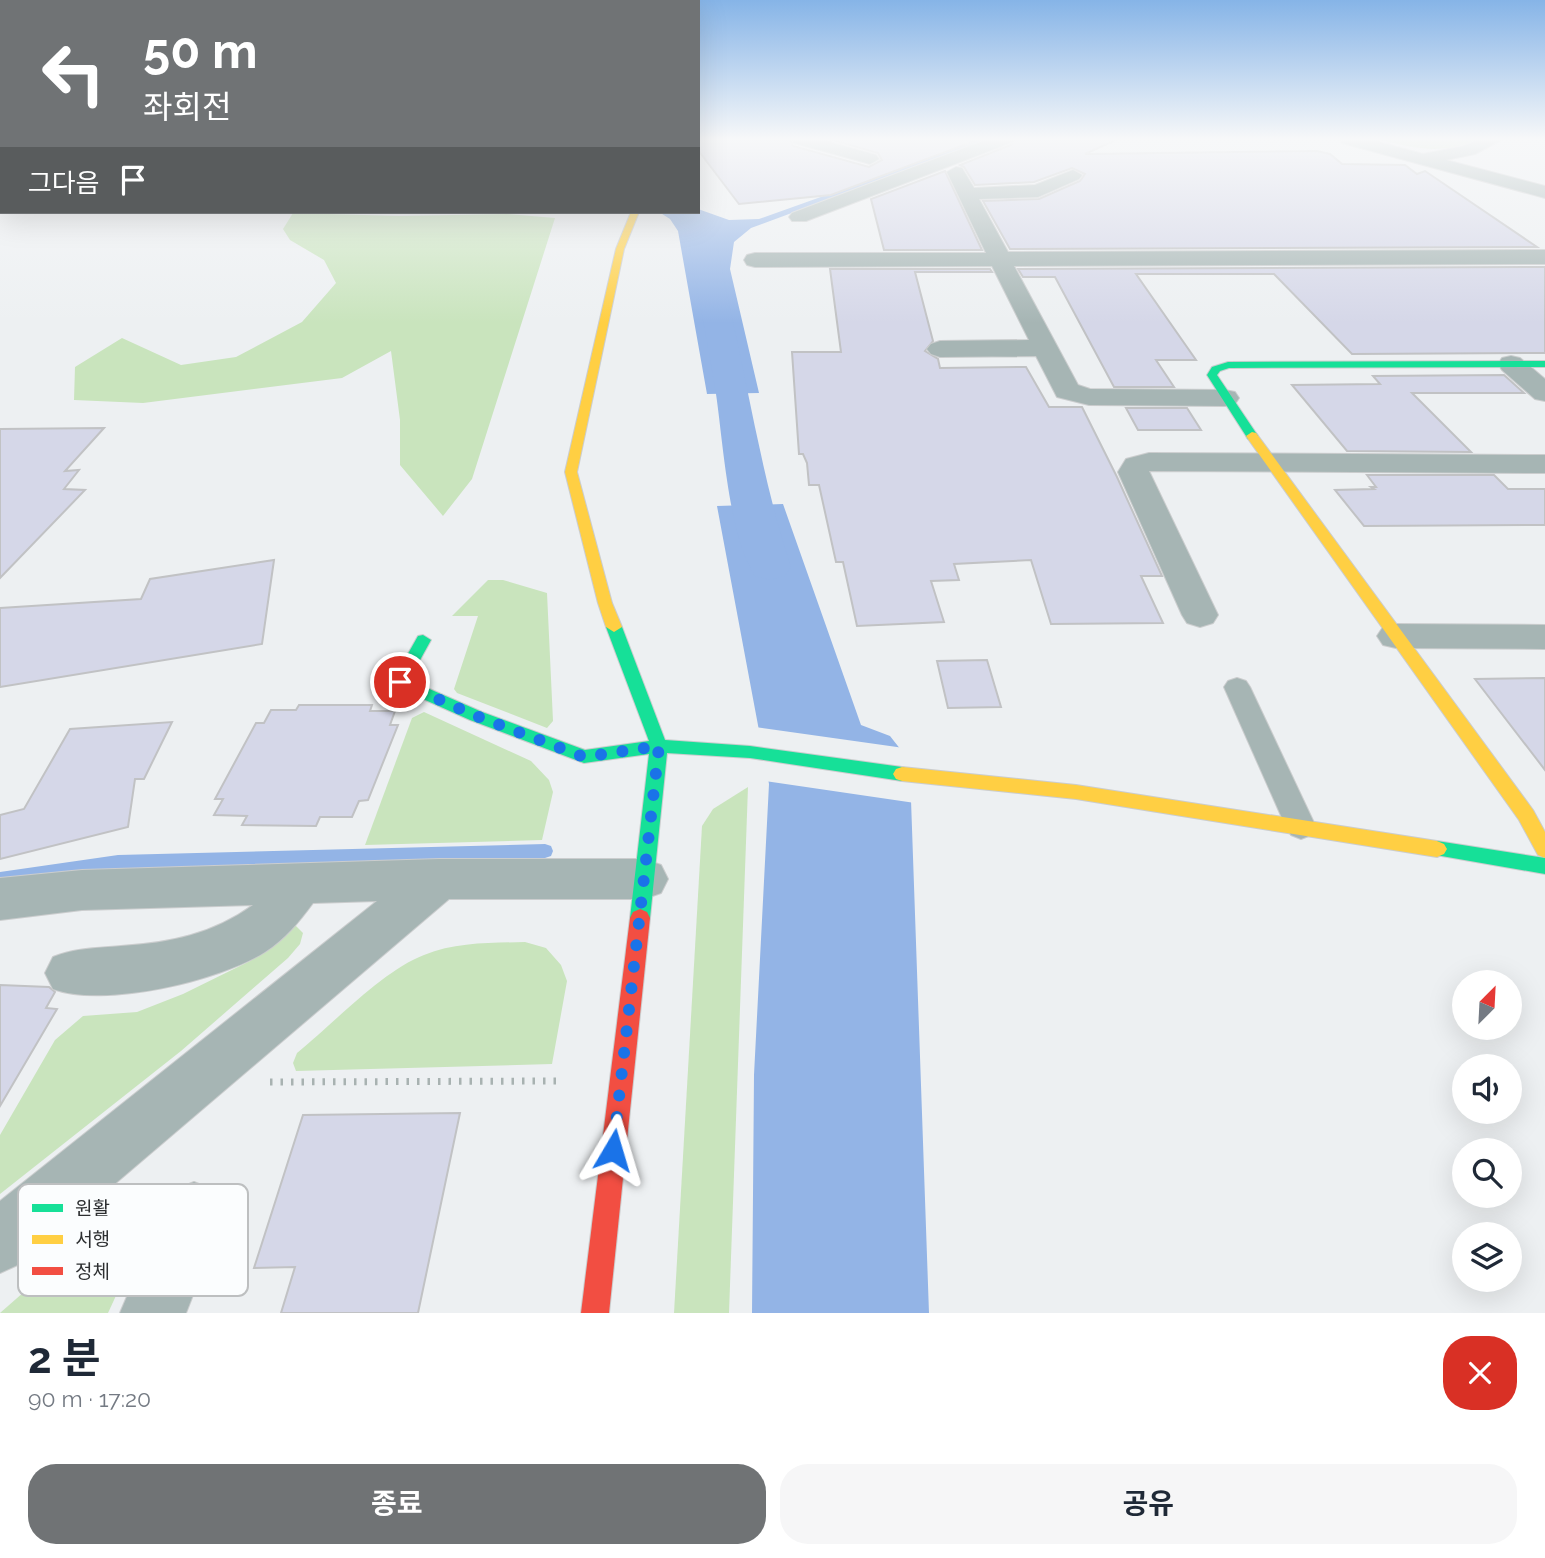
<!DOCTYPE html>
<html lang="ko">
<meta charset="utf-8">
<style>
body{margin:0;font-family:Raleway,"Noto Sans KR",sans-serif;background:#f6f6f7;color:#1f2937;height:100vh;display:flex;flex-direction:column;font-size:26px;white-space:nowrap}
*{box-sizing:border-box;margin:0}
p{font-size:23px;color:#747a83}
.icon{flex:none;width:38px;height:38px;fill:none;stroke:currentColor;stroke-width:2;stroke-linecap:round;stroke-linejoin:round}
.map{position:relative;height:1313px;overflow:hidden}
.sheet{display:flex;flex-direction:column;background:#fff;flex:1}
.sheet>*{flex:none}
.banner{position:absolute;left:0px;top:0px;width:700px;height:214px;box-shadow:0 7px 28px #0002;background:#707375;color:#fff;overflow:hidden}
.needle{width:46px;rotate:24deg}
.tools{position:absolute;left:1452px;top:970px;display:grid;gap:14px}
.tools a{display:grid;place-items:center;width:70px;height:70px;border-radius:50%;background:#fff;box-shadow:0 7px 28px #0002;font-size:35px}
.pin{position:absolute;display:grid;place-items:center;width:60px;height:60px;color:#fff;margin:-30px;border:4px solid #fff;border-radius:50%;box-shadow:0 2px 7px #0007}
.me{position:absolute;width:77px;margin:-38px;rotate:7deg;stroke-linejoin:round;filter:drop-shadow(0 0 5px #0008)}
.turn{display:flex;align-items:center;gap:24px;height:147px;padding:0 28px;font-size:32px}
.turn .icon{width:91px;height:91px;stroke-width:2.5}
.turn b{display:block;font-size:49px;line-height:60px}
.then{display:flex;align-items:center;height:66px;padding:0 28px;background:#0003;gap:14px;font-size:26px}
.round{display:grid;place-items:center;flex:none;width:74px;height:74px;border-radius:28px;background:#f6f6f7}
.head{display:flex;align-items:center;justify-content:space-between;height:119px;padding:0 28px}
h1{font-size:42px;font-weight:700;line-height:52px}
.action{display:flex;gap:14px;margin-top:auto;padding:14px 28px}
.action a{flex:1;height:80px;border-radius:28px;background:#707375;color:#fff;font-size:28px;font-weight:700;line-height:80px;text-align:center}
.action a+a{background:#f6f6f7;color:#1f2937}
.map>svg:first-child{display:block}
.green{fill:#c9e4bd}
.water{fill:#93b4e6}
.pier{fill:#edf0f2}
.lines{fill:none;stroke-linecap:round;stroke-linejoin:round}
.stream{fill:#93b4e6;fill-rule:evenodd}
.canal{fill:#93b4e6;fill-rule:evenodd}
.building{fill:#d5d7e8;stroke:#c1c2c4;stroke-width:2}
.lane-casing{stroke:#cbcdce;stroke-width:2}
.street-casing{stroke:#cbcdce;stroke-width:2}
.fast-casing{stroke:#cbcdce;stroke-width:2}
.slow-casing{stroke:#cbcdce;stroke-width:2}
.jam-casing{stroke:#cbcdce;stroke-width:2}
.path{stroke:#a8b2b1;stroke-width:7;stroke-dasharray:2.5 8;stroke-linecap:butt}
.lane{fill:#a6b5b4;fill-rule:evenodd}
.street{fill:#a6b5b4;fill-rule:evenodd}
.fast{fill:#16e098;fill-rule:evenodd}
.slow{fill:#ffcf43;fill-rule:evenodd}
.jam{fill:#f24e42;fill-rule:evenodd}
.route{stroke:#1a73e8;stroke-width:12;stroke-dasharray:0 21.6}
.key{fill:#fbfdfe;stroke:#bdbfc0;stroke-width:2}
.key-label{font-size:19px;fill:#2d2f31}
</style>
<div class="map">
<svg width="1545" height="1313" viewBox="0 0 1545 1313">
<rect width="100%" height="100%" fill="#edf0f2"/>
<g class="green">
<path d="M1377 139H1481C1442 155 1417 149 1377 139Z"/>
<path d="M293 213 399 216 507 214 555 218 472 479 443 516 400 465V420L391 351 342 378 143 403 74 400 75 367 122 338 181 365 236 357 302 322 336 283 324 260 290 240 283 229Z"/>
<path d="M488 580H503L547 593 553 721 547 728 457 693 454 689 478 616H452Z"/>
<path d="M424 712 531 761 549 780 553 792 542 840 365 845 412 718Z"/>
<path d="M748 787 729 1313H674L702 826 713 809Z"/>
<path d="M295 925 303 933 300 944 288 958 181 1051 0 1194V1135L55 1040 83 1016 137 1012 183 994 250 961 276 942 284 930Z"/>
<path d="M525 942 546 948 561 965 567 981 552 1064 296 1071 293 1063 297 1053C333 1024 382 971 424 955 456 942 491 943 525 942Z"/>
<path d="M150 1189 162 1196 108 1313H0L137 1193Z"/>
</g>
<g class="water">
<path d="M983 139H991L751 228 734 242 730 269 759 393 707 394 678 231 670 219 659 212H698V209L729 220 759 219Z"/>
<path d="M783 504 861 725 890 736 901 750 911 800 929 1313H752L754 1075 769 784 717 506Z"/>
</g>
<path class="pier" d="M755 727 904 748 915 803 765 781Z"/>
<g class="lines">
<path class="stream" d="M545 844 551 846 553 851 551 856 545 858 118 869 0 886V872L118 855Z"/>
<path class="canal" d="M669 212C680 211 697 208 704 218 718 235 723 278 728 300 749 389 762 480 791 567L785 576 770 580 755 576C729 538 723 441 716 394 708 344 698 295 689 246L683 224Z"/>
</g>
<g class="building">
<path d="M698 139H790L793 146 869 167 882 160 878 153 829 139H980L831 195 739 204 698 150Z"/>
<path d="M1014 139H1118L1085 154 1317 151 1330 154 1342 164 1405 165 1417 174 1425 171 1537 247 1010 249 983 201 1039 199 1080 181 1085 174 1072 168 1034 182 975 185 964 167 960 165 1011 145Z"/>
<path d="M945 171 982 250H884L871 199Z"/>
<path d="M1545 267V353L1352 354 1274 274H1136L1196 360H1156L1174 387H1114L1055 277H1023L1018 269Z"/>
<path d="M830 269H990L992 272H915L933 341 925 351 938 359 940 368 1026 367 1049 407H1082L1117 477 1162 576H1141L1163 623 1051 624 1031 560 954 564 959 580 931 581 944 622 857 626 843 562H836L819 485H809L807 463 803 454H799L792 352H841Z"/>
<path d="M1504 375 1524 393H1412L1471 452 1347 451 1292 385 1380 384 1373 376Z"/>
<path d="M1126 408H1187L1201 430H1138Z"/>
<path d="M104 428 65 471 79 470 64 489 85 490 0 578V429Z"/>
<path d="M1367 475H1494L1508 489H1545V525L1364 526 1335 490 1374 489 1371 487H1376Z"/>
<path d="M274 560 262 644 0 687V608L141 599 150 579Z"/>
<path d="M987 660 1001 707 948 708 937 661Z"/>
<path d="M1545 678V770L1475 679Z"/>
<path d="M299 705H372L370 711H395L390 725H398L368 800 359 801 352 817H320L316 826 242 825 247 816 214 815 223 799H215L256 723H264L271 710H296Z"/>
<path d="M172 722 144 779H135L128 827 0 859V815L24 809 70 729Z"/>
<path d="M0 985 49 987 55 992 46 1008 57 1009 0 1106Z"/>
<path d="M460 1113 418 1313H281L295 1267 254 1268 303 1115Z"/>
</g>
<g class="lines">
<defs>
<path id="lane" d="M1237 678 1246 681 1250 687 1316 827 1311 835 1301 839 1291 835 1286 827 1224 687 1228 681Z"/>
<g id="street">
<path d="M792 139H819L876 155 879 159 870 164 794 143Z"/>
<path d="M988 139H1012L1010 143 806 221H792L789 217 792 213Z"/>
<path d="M1340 139H1368L1423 154 1464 146 1480 139H1503L1475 154 1446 160 1545 186V198L1342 143Z"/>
<path d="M956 167 962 168 974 188 1035 185 1073 170 1082 175 1079 179 1038 197 979 199 1008 252 1545 250V264L1014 266 1078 385 1090 389 1225 390 1235 392 1239 398 1235 404 1225 406 1089 405 1057 397 1036 356 940 357 931 354 927 349 931 344 940 341 1029 340 992 266 755 267 747 265 744 260 747 255 755 253H986L947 172Z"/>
<path d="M1511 356 1520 358 1545 379V401L1535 399 1502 370 1498 364 1502 358Z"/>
<path d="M1149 453 1545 455V473L1149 471 1218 615 1213 623 1200 627 1187 623 1182 615 1118 472 1126 459Z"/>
<path d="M1396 624 1545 625V649L1396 648 1383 645 1377 636 1383 627Z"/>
<path d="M439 859H644L661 865 668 879 661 893 644 899H449L22 1263 0 1273V1201L377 901 313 903C299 922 285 939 265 952 219 981 103 1008 53 989L45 973 53 957C75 948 98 948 121 946 170 943 213 934 253 905L82 910 0 920V878L82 870Z"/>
<path d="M194 1182 216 1191 225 1213 186 1313H120L172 1191Z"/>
</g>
<g id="fast">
<path d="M1545 361V367L1229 368 1220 371 1217 375 1258 436 1252 440 1248 439 1207 375 1212 367 1228 362Z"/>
<path d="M614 622 622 627 665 740 750 746 902 767 908 769 911 774 908 779 902 781 750 758 667 753 650 918 647 924 640 927 633 924 630 918 649 754 584 763 470 720 394 686 392 682 418 636 423 635 431 640 409 680 482 712 585 750 649 741 606 627Z"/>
<path d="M1437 841 1545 858V874L1430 854 1427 849 1430 844Z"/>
</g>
<g id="slow">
<path d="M631 212H639L624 249 577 472 612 603 622 627 614 632 606 627 598 603 565 472 616 249Z"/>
<path d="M1252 432 1256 433 1533 810 1545 832V858L1538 855 1519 820 1246 436Z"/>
<path d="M902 767 1076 785 1437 841 1444 844 1447 849 1444 854 1437 857 1076 799 902 781 896 779 893 774 896 769Z"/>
</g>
<path id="jam" d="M640 909 647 912 650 918 609 1313H581L630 918 633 912Z"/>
</defs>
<use href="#lane" class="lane-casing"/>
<use href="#street" class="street-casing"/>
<use href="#fast" class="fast-casing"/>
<use href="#slow" class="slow-casing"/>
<use href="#jam" class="jam-casing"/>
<path class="path" d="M270 1082 557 1081"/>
<use href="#lane" class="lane"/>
<use href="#street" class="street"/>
<use href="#fast" class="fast"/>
<use href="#slow" class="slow"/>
<use href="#jam" class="jam"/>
</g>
<linearGradient id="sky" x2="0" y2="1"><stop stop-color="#86b4e7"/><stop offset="0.43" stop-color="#f7f8f9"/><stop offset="1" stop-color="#f7f8f9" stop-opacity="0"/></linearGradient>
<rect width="1545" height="323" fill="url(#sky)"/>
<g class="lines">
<path class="route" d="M400 682 476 716 584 757 659 746 613 1150"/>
</g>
<rect x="18" y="1184" width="230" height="112" rx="10" class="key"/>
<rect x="32" y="1204" width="31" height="8" fill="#16e098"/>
<rect x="32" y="1235" width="31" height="9" fill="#ffcf43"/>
<rect x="32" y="1267" width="31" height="8" fill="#f24e42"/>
<g class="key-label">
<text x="75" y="1215">원활</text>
<text x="75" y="1246">서행</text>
<text x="75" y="1278">정체</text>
</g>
</svg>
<div class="tools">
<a><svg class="needle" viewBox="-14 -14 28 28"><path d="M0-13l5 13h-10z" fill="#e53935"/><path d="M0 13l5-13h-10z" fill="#747a83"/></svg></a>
<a><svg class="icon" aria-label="sound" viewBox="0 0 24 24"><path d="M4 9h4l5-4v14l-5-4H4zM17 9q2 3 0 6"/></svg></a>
<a><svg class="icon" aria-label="search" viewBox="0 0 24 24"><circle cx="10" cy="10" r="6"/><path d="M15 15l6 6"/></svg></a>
<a><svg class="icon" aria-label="layers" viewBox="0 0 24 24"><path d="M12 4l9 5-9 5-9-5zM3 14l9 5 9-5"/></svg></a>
</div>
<div class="pin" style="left:400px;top:682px;background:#d93025"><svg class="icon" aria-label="arrive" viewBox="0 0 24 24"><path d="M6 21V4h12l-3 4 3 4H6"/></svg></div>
<svg class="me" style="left:613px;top:1150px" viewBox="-20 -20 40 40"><path d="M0-17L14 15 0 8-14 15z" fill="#1a73e8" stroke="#fff" stroke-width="4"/></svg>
<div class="banner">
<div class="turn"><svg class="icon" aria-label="left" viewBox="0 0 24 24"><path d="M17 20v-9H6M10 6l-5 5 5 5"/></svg><div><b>50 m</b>좌회전</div></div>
<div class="then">그다음<svg class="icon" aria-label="arrive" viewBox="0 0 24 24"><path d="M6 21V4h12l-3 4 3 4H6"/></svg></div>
</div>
</div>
<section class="sheet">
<div class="head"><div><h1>2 분</h1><p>90 m · 17:20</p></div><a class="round" style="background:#d93025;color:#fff"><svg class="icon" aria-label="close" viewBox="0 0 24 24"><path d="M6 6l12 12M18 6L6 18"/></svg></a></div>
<div class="action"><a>종료</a><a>공유</a></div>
</section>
